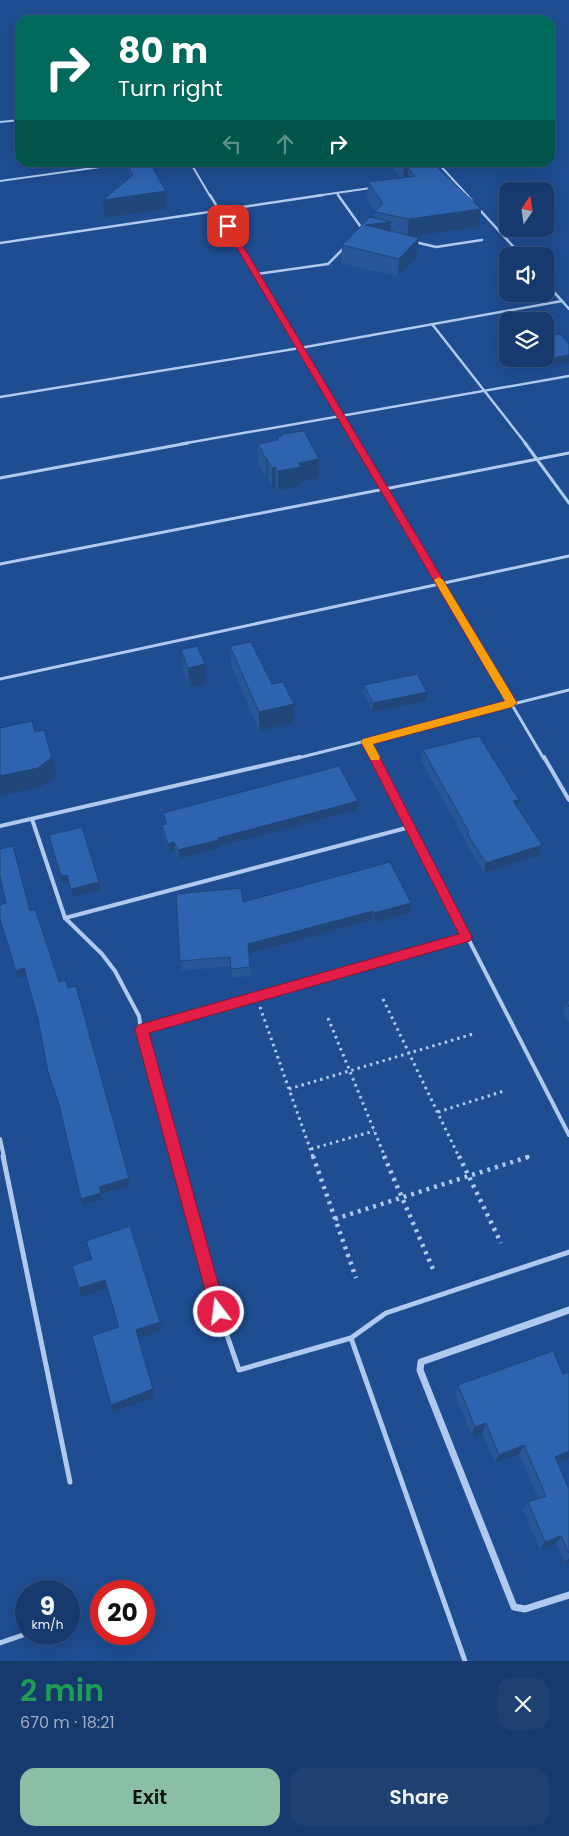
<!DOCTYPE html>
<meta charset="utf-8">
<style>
body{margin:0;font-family:Poppins,sans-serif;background:#1f4172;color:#f1f3f6;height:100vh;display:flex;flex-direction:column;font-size:19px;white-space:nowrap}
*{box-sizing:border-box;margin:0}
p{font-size:16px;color:#9eadc2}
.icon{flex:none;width:28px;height:28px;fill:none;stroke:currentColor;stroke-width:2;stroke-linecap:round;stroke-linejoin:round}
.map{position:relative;height:1661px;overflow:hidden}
.sheet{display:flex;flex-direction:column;background:#163a6d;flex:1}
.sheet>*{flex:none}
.guide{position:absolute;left:15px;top:15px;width:540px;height:152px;border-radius:15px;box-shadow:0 5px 20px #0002,0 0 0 1px #355480;background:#00695c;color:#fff;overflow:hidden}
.needle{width:32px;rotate:13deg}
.tools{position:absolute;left:499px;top:182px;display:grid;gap:10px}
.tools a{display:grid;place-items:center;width:55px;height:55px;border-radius:10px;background:#163a6d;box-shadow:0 5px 20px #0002,0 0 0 1px #355480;font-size:25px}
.speed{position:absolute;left:15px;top:1580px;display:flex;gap:10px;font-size:25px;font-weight:700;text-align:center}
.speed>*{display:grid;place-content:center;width:65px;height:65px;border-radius:50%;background:#163a6d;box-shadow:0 5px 20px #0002,0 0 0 1px #355480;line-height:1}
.speed small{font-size:12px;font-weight:400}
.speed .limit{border:8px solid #d22;background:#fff;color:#111}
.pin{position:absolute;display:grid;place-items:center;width:42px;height:42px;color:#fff;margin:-21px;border-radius:10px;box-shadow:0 2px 8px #0006}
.me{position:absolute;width:55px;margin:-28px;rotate:345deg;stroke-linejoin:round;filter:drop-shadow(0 0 4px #0008)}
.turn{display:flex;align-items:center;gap:18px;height:105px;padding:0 20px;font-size:22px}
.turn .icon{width:65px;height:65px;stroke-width:2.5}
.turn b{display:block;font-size:35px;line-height:42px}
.lanes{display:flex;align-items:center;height:48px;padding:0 20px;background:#0003;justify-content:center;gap:25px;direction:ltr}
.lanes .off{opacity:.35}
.round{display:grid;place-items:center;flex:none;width:52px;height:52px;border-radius:15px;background:#1f4172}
.headline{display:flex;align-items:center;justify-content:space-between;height:85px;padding:0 20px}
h1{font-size:30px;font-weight:600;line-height:38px;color:#1e9e55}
.primary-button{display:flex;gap:10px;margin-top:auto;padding:10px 20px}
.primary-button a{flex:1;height:58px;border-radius:15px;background:#8abfa5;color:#111;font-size:20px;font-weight:600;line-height:58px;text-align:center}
.primary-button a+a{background:#1f4172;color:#f1f3f6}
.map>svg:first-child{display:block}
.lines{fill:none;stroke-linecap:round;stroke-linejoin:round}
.path-far1{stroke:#afcaee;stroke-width:3;stroke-dasharray:2.5 4;stroke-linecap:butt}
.path{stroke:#afcaee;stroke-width:4.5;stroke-dasharray:3 5;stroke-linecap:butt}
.service-far4{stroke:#afcaee;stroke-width:2}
.service-far3{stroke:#afcaee;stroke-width:2.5}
.service-far2{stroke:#afcaee;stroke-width:3}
.service-far1{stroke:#afcaee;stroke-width:4}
.service{stroke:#afcaee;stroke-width:5}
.minor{stroke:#afcaee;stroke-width:7}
.wall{fill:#285696}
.shaded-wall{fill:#20467a}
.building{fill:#2e64af;stroke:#20467a}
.route{fill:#e11d48;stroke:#92132f}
.slow{fill:#f59e0b}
</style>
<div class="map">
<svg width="569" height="1661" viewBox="0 0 569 1661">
<rect width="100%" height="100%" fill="#1e4d91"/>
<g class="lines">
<g class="path-far1">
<path d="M383 999 459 1157"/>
<path d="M260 1007 313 1157"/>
<path d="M328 1018 385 1157"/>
<path d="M289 1089 473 1034"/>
<path d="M438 1112 504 1091"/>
<path d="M311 1149 374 1131"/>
<path d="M527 1157 533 1155"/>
</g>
<g class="path">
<path d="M313 1156 356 1278"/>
<path d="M384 1156 433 1269"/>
<path d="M459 1156 501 1243"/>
<path d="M335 1219 531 1156"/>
</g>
<g class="service-far4">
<path d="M0 122 20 120"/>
<path d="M190 162 210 196"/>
<path d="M437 162 468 196"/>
<path d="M0 181 136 162"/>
<path d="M337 193 339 196"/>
<path d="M315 196 371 188"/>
</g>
<g class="service-far3">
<path d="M210 195 358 444"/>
<path d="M338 195 363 230"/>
<path d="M467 195 472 201"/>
<path d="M478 208 522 256"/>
<path d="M415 242 436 247 482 240"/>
<path d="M0 243 323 195"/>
<path d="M257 274 328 264 344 248"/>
<path d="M545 282 569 309"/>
<path d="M432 324 526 444"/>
<path d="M0 397 300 348 562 301"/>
<path d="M181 444 569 376"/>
</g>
<g class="service-far2">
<path d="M357 443 544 759"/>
<path d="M525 443 569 503"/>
<path d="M0 478 188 443"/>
<path d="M0 564 569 453"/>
<path d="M0 679 569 556"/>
<path d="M367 742 376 759"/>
<path d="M294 759 569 690"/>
</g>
<g class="service-far1">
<path d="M375 757 569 1135"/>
<path d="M544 757 569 800"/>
<path d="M32 819 65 918 102 954 115 971 139 1016 141 1030 176 1157"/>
<path d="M0 826 300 757"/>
<path d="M65 918 410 827"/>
<path d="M141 1030 466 937"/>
<path d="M0 1139 4 1157"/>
</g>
<g class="service">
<path d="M3 1156 70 1482"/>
<path d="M176 1156 219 1312 239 1370 351 1338 386 1313 569 1252"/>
<path d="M351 1338 465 1661"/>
<path d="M0 1643 26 1634"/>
</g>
<path class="minor" d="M569 1310 421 1362 420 1370 514 1607 525 1609 569 1595"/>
</g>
<g class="wall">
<path d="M394 162H429V166L481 209 479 227 412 236 417 256 398 277 341 263 342 245 375 218V211L367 200 368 182 401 178 393 169Z"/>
<path d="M128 166 167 209 104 218 129 179Z"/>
<path d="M569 344V363L540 368 532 359H545Z"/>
<path d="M282 434 319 459V478L301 482V486L278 491 276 486 272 487 268 478H266L258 463V444L277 440V437L282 436Z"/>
<path d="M230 646 272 684 293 723 259 731 231 665Z"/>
<path d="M181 650 205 664 206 684 190 687 183 669Z"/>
<path d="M364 685 426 701 372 712 364 693Z"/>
<path d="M423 750 519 800 518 808 540 855 484 873 466 844V841L421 761Z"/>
<path d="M358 801V810L219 846V848L179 859 175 850 169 852 163 833 162 825 165 824 163 813Z"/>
<path d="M49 835 99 882 101 890 72 897 69 883 63 884Z"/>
<path d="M243 902 410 913 373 923 372 920 249 954 251 976 232 978 231 966 182 971 180 961Z"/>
<path d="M569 1000V1023L563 1011 566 1001Z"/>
<path d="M458 1385 557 1462 568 1487H569V1562L565 1563 556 1543 540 1550 523 1510 528 1502 538 1498 519 1454 495 1463 482 1433 472 1436 455 1395Z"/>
</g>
<g class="shaded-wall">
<path d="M410 162H429L428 177 415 176 408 168V180L403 181 404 163Z"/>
<path d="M166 191 167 209 104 218 103 200Z"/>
<path d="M481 209 479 227 407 237 409 219Z"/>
<path d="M391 222 390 240 365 225Z"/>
<path d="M419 238 417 256 398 277 399 259Z"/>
<path d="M569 355V363L540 368 541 360Z"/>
<path d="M266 459H267L268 478H266Z"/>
<path d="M319 459V478L301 482V486L278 491V471L299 463Z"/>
<path d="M275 467 276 486 272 487V468Z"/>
<path d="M205 664 206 684 190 687 188 668Z"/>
<path d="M427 692 426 701 372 712 373 703Z"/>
<path d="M294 704 293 723 259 731V712Z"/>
<path d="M52 757 56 776 42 786 0 796V776Z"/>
<path d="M519 800 517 810 513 801Z"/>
<path d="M358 801V810L219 846V848L179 859 178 850 218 838Z"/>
<path d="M174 842 175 850 169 852 168 844Z"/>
<path d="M542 845 540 855 484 873 486 863Z"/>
<path d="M67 875 69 883 63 884 61 876Z"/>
<path d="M99 882 101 890 72 897 71 889Z"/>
<path d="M411 903 410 913 373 923 374 913Z"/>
<path d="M373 911 372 920 248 954V944Z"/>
<path d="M24 968 26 976 18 978 16 971Z"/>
<path d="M129 1178 131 1185 101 1194 102 1199 83 1205 81 1199 99 1187Z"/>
<path d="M105 1280 107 1288 81 1297 79 1288Z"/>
<path d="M160 1322 162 1330 138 1339 136 1330Z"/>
<path d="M153 1389 155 1397 113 1412 111 1405Z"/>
<path d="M486 1423 482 1433 472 1436 475 1427Z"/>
<path d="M524 1445 519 1454 495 1463 499 1455Z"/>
<path d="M569 1451V1458L550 1465 555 1457Z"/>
<path d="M561 1536 556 1543 540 1550 545 1542Z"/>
<path d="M569 1558V1562L565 1563Z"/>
</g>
<g class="building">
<path d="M150 163 166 191 103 200 133 175 128 166Z"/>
<path d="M435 165 481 209 409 219 375 212 383 203 368 182 415 176 408 168Z"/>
<path d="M370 217 391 222 365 225 419 238 399 259 342 245Z"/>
<path d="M560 334 569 344V355L541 360 540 359H545V336Z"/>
<path d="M304 431 319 459 299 463 301 467 278 471 275 467 272 468 267 459H266L258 444 278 440 277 437 283 436 282 434Z"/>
<path d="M251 642 272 684 283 682 294 704 259 712 230 646Z"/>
<path d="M197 646 205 664 188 668 181 650Z"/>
<path d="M417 674 427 692 373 703 364 685Z"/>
<path d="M32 721 35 732 44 730 52 757 38 768 0 776V728Z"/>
<path d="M479 736 519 800 513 801 542 845 486 863 467 833 469 832 423 750Z"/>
<path d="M339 766 358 801 218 838V840L178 850 174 842 168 844 162 825 167 824 163 813Z"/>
<path d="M82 827 99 882 71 889 67 875 61 876 49 835Z"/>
<path d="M13 846 30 911 35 909 59 982 66 980 68 988 76 986 129 1178 99 1187 101 1193 81 1199 59 1104 48 1072 38 1019 24 968 16 971 0 919V905L6 903 0 876V849Z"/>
<path d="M390 862 411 903 374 913 373 911 248 944 250 967 231 969 230 957 180 961 176 894 241 888 243 902Z"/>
<path d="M569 1000V1007L566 1001Z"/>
<path d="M130 1226 160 1322 136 1330 153 1389 111 1405 92 1336 119 1327 105 1280 79 1288 72 1266 92 1259 86 1241Z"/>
<path d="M553 1351 563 1374 569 1372V1451L555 1457 568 1487H569V1553L561 1536 545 1542 528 1502 546 1496 524 1445 499 1455 486 1423 475 1427 458 1385Z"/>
</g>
<path class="route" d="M228 223 231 226 517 703 512 707 373 744 472 937 470 941 149 1033 226 1312 224 1317 219 1319 213 1317 211 1312 135 1030 137 1026 141 1024 459 934 361 742 367 738 505 701 224 226Z"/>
<path class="slow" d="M439 577 443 580 517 703 512 707 373 744 380 757 379 760H371L361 742 363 739 505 701 434 580Z"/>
</svg>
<div class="tools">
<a><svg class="needle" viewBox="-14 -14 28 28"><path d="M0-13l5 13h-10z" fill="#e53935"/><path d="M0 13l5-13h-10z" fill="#9eadc2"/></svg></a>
<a><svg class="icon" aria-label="sound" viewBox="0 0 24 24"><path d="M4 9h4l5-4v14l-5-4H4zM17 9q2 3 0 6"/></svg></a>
<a><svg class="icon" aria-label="layers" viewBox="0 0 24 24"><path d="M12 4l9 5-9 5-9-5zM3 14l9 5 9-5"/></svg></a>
</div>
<div class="speed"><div>9<small>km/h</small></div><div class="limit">20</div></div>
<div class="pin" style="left:228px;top:226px;background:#d93025"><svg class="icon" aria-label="arrive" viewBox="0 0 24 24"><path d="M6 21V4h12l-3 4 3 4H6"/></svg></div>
<svg class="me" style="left:219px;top:1312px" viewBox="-20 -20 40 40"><circle r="17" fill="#e11d48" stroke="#fff" stroke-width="3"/><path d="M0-11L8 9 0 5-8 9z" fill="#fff"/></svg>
<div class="guide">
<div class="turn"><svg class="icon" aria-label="right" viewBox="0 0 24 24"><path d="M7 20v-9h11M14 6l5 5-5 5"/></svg><div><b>80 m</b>Turn right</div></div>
<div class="lanes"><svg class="icon off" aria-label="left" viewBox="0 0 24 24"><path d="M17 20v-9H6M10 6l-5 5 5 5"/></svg><svg class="icon off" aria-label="ahead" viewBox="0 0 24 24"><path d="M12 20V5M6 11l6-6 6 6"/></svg><svg class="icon" aria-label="right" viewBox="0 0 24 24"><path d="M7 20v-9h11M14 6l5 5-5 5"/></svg></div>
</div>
</div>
<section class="sheet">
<div class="headline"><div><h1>2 min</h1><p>670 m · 18:21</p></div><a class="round"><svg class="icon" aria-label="close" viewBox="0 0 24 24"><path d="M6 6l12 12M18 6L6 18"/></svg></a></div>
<div class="primary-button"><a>Exit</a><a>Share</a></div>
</section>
